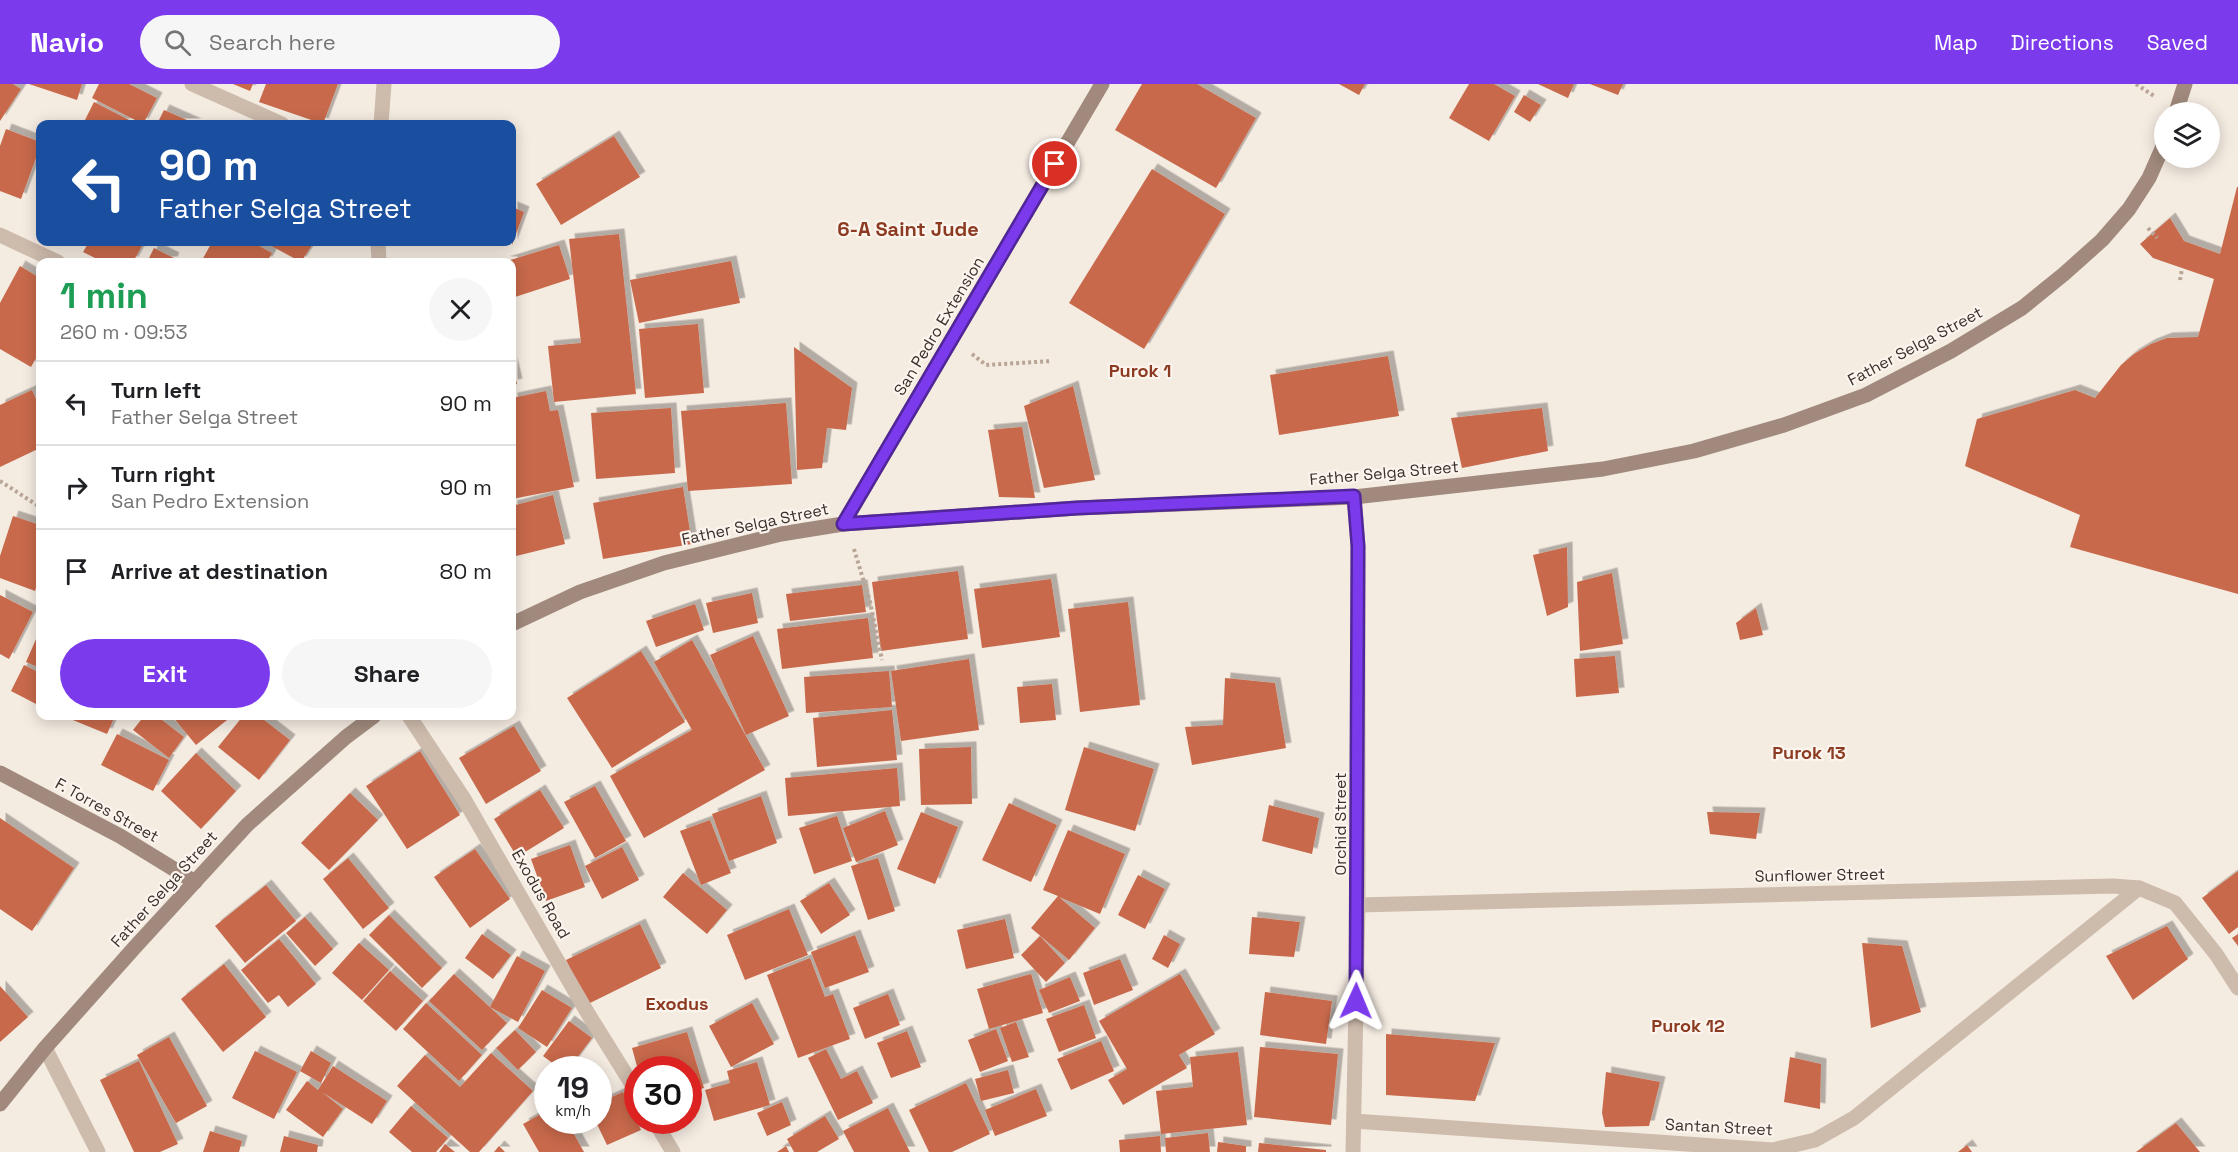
<!DOCTYPE html>
<meta charset="utf-8">
<style>
body{margin:0;font-family:"Space Grotesk",sans-serif;background:#f6f6f6;color:#202124;height:100vh;display:flex;flex-direction:column;font-size:22px;white-space:nowrap}
*{box-sizing:border-box;margin:0}
p{font-size:20px;color:#757577}
.icon{flex:none;width:33px;height:33px;fill:none;stroke:currentColor;stroke-width:2;stroke-linecap:round;stroke-linejoin:round}
.map{position:relative;flex:1;overflow:hidden}
.details{position:absolute;left:36px;top:174px;width:480px;height:462px;display:flex;flex-direction:column;background:#fff;border-radius:12px;box-shadow:0 3px 15px #0003}
.details>*{flex:none}
.banner{position:absolute;left:36px;top:36px;width:480px;height:126px;border-radius:12px;box-shadow:0 3px 15px #0003;background:#1a4fa0;color:#fff;overflow:hidden}
.tools{position:absolute;left:2154px;top:18px;display:grid;gap:12px}
.tools a{display:grid;place-items:center;width:66px;height:66px;border-radius:50%;background:#fff;box-shadow:0 3px 15px #0003;font-size:30px}
.speed{position:absolute;left:534px;top:972px;display:flex;gap:12px;font-size:30px;font-weight:700;text-align:center}
.speed>*{display:grid;place-content:center;width:78px;height:78px;border-radius:50%;background:#fff;box-shadow:0 3px 15px #0003;line-height:1}
.speed small{font-size:15px;font-weight:400}
.speed .limit{border:9px solid #d22;background:#fff;color:#111}
.pin{position:absolute;display:grid;place-items:center;width:51px;height:51px;color:#fff;margin:-26px;border:3px solid #fff;border-radius:50%;box-shadow:0 2px 6px #0007}
.me{position:absolute;width:66px;margin:-33px;rotate:1deg;stroke-linejoin:round;filter:drop-shadow(0 0 4px #0008)}
.turn{display:flex;align-items:center;gap:21px;height:126px;padding:0 24px;font-size:27px}
.turn .icon{width:78px;height:78px;stroke-width:2.5}
.turn b{display:block;font-size:42px;line-height:51px}
.round{display:grid;place-items:center;flex:none;width:63px;height:63px;border-radius:32px;background:#f6f6f6}
.head{display:flex;align-items:center;justify-content:space-between;height:102px;padding:0 24px}
h1{font-size:36px;font-weight:700;line-height:45px;color:#1e9e55}
.action{display:flex;gap:12px;margin-top:auto;padding:12px 24px}
.action a{flex:1;height:69px;border-radius:36px;background:#7c3aed;color:#fff;font-size:24px;font-weight:700;line-height:69px;text-align:center}
.action a+a{background:#f6f6f6;color:#202124}
ul{padding:0;list-style:none}
li{display:flex;align-items:center;gap:18px;height:84px;padding:0 24px;border-top:2px solid #e0e0e0}
li div{flex:1}
li b{display:block;font-size:22px}
li em{font-style:normal}
header{display:flex;align-items:center;gap:36px;box-sizing:border-box;height:84px;padding:0 30px;background:#7c3aed;color:#fff}
header strong{font-size:28px}
nav{display:flex;gap:33px;margin-inline-start:auto;font-size:21px}
.search{width:420px;height:54px;background:#f6f6f6;display:flex;align-items:center;gap:15px;box-sizing:border-box;padding:0 21px;border-radius:33px;color:#757577;font-size:22px}
.map>svg:first-child{display:block}
.building{fill:#c8694b;filter:url(#shadow)}
.lines{fill:none;stroke-linecap:round;stroke-linejoin:round}
.path{stroke:#b9a596;stroke-width:4;stroke-dasharray:3 3;stroke-linecap:butt}
.service{stroke:#cdbbac;stroke-width:15}
.minor{stroke:#cdbbac;stroke-width:15}
.secondary{stroke:#a18a7d;stroke-width:15}
.route-casing{stroke:#51269a;stroke-width:15}
.route{stroke:#7c3aed;stroke-width:10}
.labels{text-anchor:middle;dominant-baseline:central;stroke-width:4.5;stroke-linejoin:round;paint-order:stroke}
.street-label{font-size:16px;fill:#3b302b;stroke:#fbf5ee}
.neighbourhood-label{font-size:18px;font-weight:bold;fill:#8c3b22;stroke:#fbf5ee}
.quarter-label{font-size:20px;font-weight:bold;fill:#8c3b22;stroke:#fbf5ee}
</style>
<header>
<strong>Navio</strong>
<div class="search"><svg class="icon" aria-label="search" viewBox="0 0 24 24"><circle cx="10" cy="10" r="6"/><path d="M15 15l6 6"/></svg>Search here</div>
<nav><a>Map</a><a>Directions</a><a>Saved</a></nav>
</header>
<div class="map">
<svg width="2238" height="1068" viewBox="0 0 2238 1068">
<defs>
<filter id="shadow"><feDropShadow dx="5.5" dy="-5.5" stdDeviation="0" flood-color="#0004"/></filter>
</defs>
<rect width="100%" height="100%" fill="#f4ebe1"/>
<g class="building">
<path d="M0 0H13L21 5 0 37Z"/>
<path d="M29 0H82L77 16Z"/>
<path d="M99 0H129L157 14 143 40 92 14Z"/>
<path d="M233 0H253L250 7Z"/>
<path d="M266 0H338L323 40 259 18Z"/>
<path d="M1142 0H1197L1256 34 1216 104 1115 46Z"/>
<path d="M1339 0H1365L1359 11Z"/>
<path d="M1469 0H1494L1515 12 1489 57 1449 34Z"/>
<path d="M1538 0H1574L1568 14Z"/>
<path d="M1590 0H1623L1618 11Z"/>
<path d="M1524 11 1541 21 1530 38 1514 28Z"/>
<path d="M94 18 137 40H83Z"/>
<path d="M164 26 196 40H157Z"/>
<path d="M6 45 40 58V63L21 115 0 107V62Z"/>
<path d="M614 52 640 93 561 141 536 100Z"/>
<path d="M1152 85 1225 130 1144 265 1069 219Z"/>
<path d="M2237 103H2238V510L2070 463 2080 431 1965 382 1977 335 2075 306 2095 314 2121 281 2134 270 2151 260 2167 254 2198 253 2214 195 2153 174 2140 160 2170 134 2184 157 2220 170Z"/>
<path d="M512 123 524 128 512 161Z"/>
<path d="M619 150 636 310 554 318 548 262 581 259 569 155Z"/>
<path d="M89 158H144L133 178H103L83 168Z"/>
<path d="M212 158H252L272 169 267 178H201Z"/>
<path d="M264 158H314L301 178Z"/>
<path d="M559 161 570 195 512 214V178H504Z"/>
<path d="M154 164 174 174 172 178H147Z"/>
<path d="M731 177 740 219 639 239 630 196Z"/>
<path d="M20 182 40 194V267L31 283 0 265V219Z"/>
<path d="M698 240 704 309 645 314 639 245Z"/>
<path d="M794 263 852 304 846 346 827 344 822 384 797 386Z"/>
<path d="M1388 272 1399 332 1279 351 1270 291Z"/>
<path d="M512 279 517 300 512 301Z"/>
<path d="M1073 302 1095 396 1044 404 1024 322Z"/>
<path d="M32 306 40 324V364L0 383V321Z"/>
<path d="M546 307 550 327 558 326 574 403 512 415V314Z"/>
<path d="M786 319 792 400 688 407 681 327Z"/>
<path d="M671 324 675 389 596 395 591 329Z"/>
<path d="M1542 324 1548 367 1462 384 1451 334Z"/>
<path d="M1022 343 1035 414 999 413 988 346Z"/>
<path d="M683 403 692 460 603 475 593 419Z"/>
<path d="M553 411 565 460 512 473V422Z"/>
<path d="M13 432 40 441V491L35 507 0 494V472Z"/>
<path d="M1567 463 1568 523 1547 532 1533 471Z"/>
<path d="M958 487 968 555 881 567 872 498Z"/>
<path d="M1612 489 1623 560 1580 567 1577 498Z"/>
<path d="M1051 495 1060 553 982 564 974 505Z"/>
<path d="M862 501 866 528 790 537 786 510Z"/>
<path d="M752 509 758 539 713 549 706 519Z"/>
<path d="M0 511 33 528 9 575 0 570Z"/>
<path d="M1128 518 1140 621 1080 628 1068 525Z"/>
<path d="M695 520 704 546 656 563 646 537Z"/>
<path d="M1756 524 1763 551 1740 556 1736 539Z"/>
<path d="M868 534 873 574 782 585 777 545Z"/>
<path d="M40 546V584L26 578Z"/>
<path d="M753 552 789 632 746 651 710 571Z"/>
<path d="M692 556 765 686 644 754 610 692 692 646 654 578Z"/>
<path d="M641 567 685 638 612 684 567 614Z"/>
<path d="M1615 572 1619 609 1576 613 1574 575Z"/>
<path d="M969 575 979 646 901 657 891 587Z"/>
<path d="M24 581 40 589V622L11 607Z"/>
<path d="M889 587 892 623 806 629 804 593Z"/>
<path d="M1225 594 1275 599 1286 664 1192 681 1185 643 1223 641Z"/>
<path d="M1052 600 1056 636 1020 639 1017 603Z"/>
<path d="M892 626 897 676 817 683 813 634Z"/>
<path d="M63 632H115L107 650Z"/>
<path d="M144 632H157L184 653 169 674 133 646Z"/>
<path d="M172 632H232L196 661Z"/>
<path d="M243 632H259L290 656 259 696 218 663Z"/>
<path d="M514 642 541 687 486 720 459 674Z"/>
<path d="M117 650 169 676 153 707 101 681Z"/>
<path d="M971 663 972 720 921 721 919 665Z"/>
<path d="M1084 663 1154 685 1135 747 1065 726Z"/>
<path d="M420 667 460 731 407 765 366 702Z"/>
<path d="M196 669 236 707 201 745 161 707Z"/>
<path d="M897 684 900 722 788 732 785 694Z"/>
<path d="M595 702 626 757 595 774 564 718Z"/>
<path d="M540 706 564 744 517 773 494 735Z"/>
<path d="M350 709 378 736 329 786 301 759Z"/>
<path d="M761 712 777 759 729 777 712 730Z"/>
<path d="M1009 719 1057 741 1031 798 982 776Z"/>
<path d="M1269 721 1319 734 1312 770 1262 757Z"/>
<path d="M885 727 898 761 856 778 843 744Z"/>
<path d="M921 728 958 743 935 800 897 785Z"/>
<path d="M1707 728 1760 729 1756 755 1710 750Z"/>
<path d="M837 732 852 777 814 790 799 744Z"/>
<path d="M0 734 74 784 32 847 0 825Z"/>
<path d="M710 736 731 789 701 801 680 747Z"/>
<path d="M1068 746 1125 770 1100 830 1059 813 1095 844 1069 876 1031 844 1058 812 1043 806Z"/>
<path d="M570 761 585 803 546 817 531 775Z"/>
<path d="M622 763 639 796 602 815 585 782Z"/>
<path d="M475 765 510 815 470 844 434 793Z"/>
<path d="M348 774 389 824 363 845 323 795Z"/>
<path d="M878 774 895 827 868 836 851 782Z"/>
<path d="M2238 787V843L2229 850 2202 814Z"/>
<path d="M683 789 727 826 707 850 663 813Z"/>
<path d="M1138 791 1165 805 1145 845 1118 831Z"/>
<path d="M829 799 850 831 821 850 800 817Z"/>
<path d="M266 801 296 837 245 879 215 842Z"/>
<path d="M789 825 808 871 745 896 727 851Z"/>
<path d="M389 831 442 884 422 904 369 851Z"/>
<path d="M305 833 333 865 315 882 286 849Z"/>
<path d="M1252 833 1300 838 1294 873 1249 870Z"/>
<path d="M1005 835 1014 874 966 885 957 846Z"/>
<path d="M640 840 661 884 588 920 566 876Z"/>
<path d="M2167 842 2188 875 2133 916 2106 872Z"/>
<path d="M482 850 511 871 493 895 465 874Z"/>
<path d="M2238 850V862L2232 854Z"/>
<path d="M855 851 869 888 825 904 811 868Z"/>
<path d="M1164 851 1180 860 1168 884 1152 875Z"/>
<path d="M1040 852 1065 879 1046 898 1021 871Z"/>
<path d="M279 855 316 900 288 923 279 911 268 919 241 886Z"/>
<path d="M359 859 389 886 362 916 332 889Z"/>
<path d="M1862 859 1902 862 1921 928 1871 944Z"/>
<path d="M517 872 545 887 518 938 490 923Z"/>
<path d="M810 874 825 913 833 910 850 955 798 974 767 891Z"/>
<path d="M1120 875 1133 906 1094 921 1083 889Z"/>
<path d="M224 880 266 933 223 968 181 915Z"/>
<path d="M390 887 423 917 396 947 363 917Z"/>
<path d="M454 890 507 939 482 966 429 917Z"/>
<path d="M1031 890 1043 929 989 945 977 905Z"/>
<path d="M1180 890 1215 950 1179 971 1187 984 1123 1021 1108 996 1127 985 1099 937Z"/>
<path d="M1070 893 1080 917 1049 929 1039 906Z"/>
<path d="M0 902 28 933 0 958Z"/>
<path d="M542 906 572 924 547 963 518 944Z"/>
<path d="M1265 908 1332 917 1326 960 1260 951Z"/>
<path d="M888 910 900 941 865 955 853 924Z"/>
<path d="M426 919 482 971 459 997 403 945Z"/>
<path d="M752 919 774 960 731 983 709 942Z"/>
<path d="M1084 921 1096 954 1059 968 1046 935Z"/>
<path d="M569 937 592 954 568 986H562L543 972Z"/>
<path d="M1016 938 1029 973 1012 978 1000 944Z"/>
<path d="M996 945 1008 977 980 988 968 956Z"/>
<path d="M515 946 536 968 518 986 496 964Z"/>
<path d="M907 947 921 983 891 994 877 959Z"/>
<path d="M687 948 704 1004 688 1009V986H638L632 964Z"/>
<path d="M1386 950 1495 959 1475 1017 1386 1011Z"/>
<path d="M169 953 207 1022 176 1039 137 971Z"/>
<path d="M1101 957 1114 987 1071 1006 1057 975Z"/>
<path d="M1260 963 1338 970 1331 1041 1254 1033Z"/>
<path d="M826 965 841 995 857 987 873 1019 838 1036 808 974Z"/>
<path d="M255 967 297 988 274 1035 232 1014Z"/>
<path d="M311 967 331 979 321 999 300 987Z"/>
<path d="M1238 968 1247 1041 1161 1050 1156 1007 1193 1003 1190 973Z"/>
<path d="M491 969 533 1007 479 1068H470L397 1002 425 971 460 1003Z"/>
<path d="M1790 973 1821 980 1820 1025 1784 1018Z"/>
<path d="M139 977 178 1060 160 1068H134L100 996Z"/>
<path d="M757 978 770 1021 714 1037 705 1006 730 999 727 987Z"/>
<path d="M333 982 387 1017 372 1040 322 1008 343 1025 323 1053 286 1026 307 997 318 1006Z"/>
<path d="M1008 986 1014 1009 981 1017 975 995Z"/>
<path d="M1606 988 1660 998 1649 1042 1605 1043 1602 1029Z"/>
<path d="M966 999 990 1050 952 1068H929L909 1026Z"/>
<path d="M1036 1005 1047 1032 995 1052 985 1026Z"/>
<path d="M623 1008 641 1046 607 1061 595 1036H598V1019Z"/>
<path d="M782 1018 791 1041 767 1052 757 1029Z"/>
<path d="M411 1022 448 1054 436 1068H412L389 1048Z"/>
<path d="M888 1024 910 1068H854L843 1047Z"/>
<path d="M548 1026V1036H566L584 1068H539L523 1040Z"/>
<path d="M825 1032 839 1055 817 1068H794L787 1055Z"/>
<path d="M2176 1039 2200 1068H2136Z"/>
<path d="M210 1047 242 1057 239 1068H203Z"/>
<path d="M1208 1049 1210 1068H1166L1165 1054Z"/>
<path d="M284 1052 318 1061 317 1068H280Z"/>
<path d="M1160 1052 1161 1068H1120L1119 1056Z"/>
<path d="M1218 1058 1246 1062V1068H1217Z"/>
<path d="M1259 1059 1326 1066V1068H1258Z"/>
<path d="M445 1060 455 1068H439Z"/>
<path d="M1967 1061 1972 1068H1958Z"/>
<path d="M499 1062 505 1068H494Z"/>
<path d="M786 1062 789 1068H777Z"/>
</g>
<g class="lines">
<g class="path">
<path d="M2136 0 2154 12"/>
<path d="M2148 144 2157 154"/>
<path d="M2180 196 2182 185"/>
<path d="M972 270 986 281 1052 277"/>
<path d="M0 397 40 423"/>
<path d="M854 465 870 518 882 576"/>
</g>
<g class="service">
<path d="M192 0 282 40"/>
<path d="M0 151 58 178"/>
<path d="M409 632 464 715 587 928 638 1010"/>
<path d="M654 1036 673 1068"/>
</g>
<g class="minor">
<path d="M381 40 384 0"/>
<path d="M378 158 379 178"/>
<path d="M1358 821 2113 802 2139 804 2175 819 2216 870 2238 904"/>
<path d="M45 964 98 1068"/>
<path d="M1354 1037 1773 1066 1815 1056 1854 1034 2139 804"/>
<path d="M1353 1068 1358 821V462L1354 413"/>
</g>
<g class="secondary">
<path d="M2176 28 2185 0"/>
<path d="M843 440 1102 0"/>
<path d="M512 540 580 508 664 479 781 450 843 440 1077 424 1354 413 1603 385 1694 367 1784 341 1866 311 1951 267 2022 224 2064 190 2102 156 2129 125 2149 94 2164 60"/>
<path d="M0 689 120 752 195 798"/>
<path d="M0 1020 45 964 135 863 247 741 346 653 374 632"/>
</g>
</g>
<g class="lines">
<defs>
<path id="route" d="M1055 80 843 440 1077 424 1354 412 1358 462 1356 917"/>
</defs>
<use href="#route" class="route-casing"/>
<use href="#route" class="route"/>
</g>
<g class="labels">
<g class="street-label">
<text transform="translate(939 242) rotate(-59)">San Pedro Extension</text>
<text transform="translate(1915 262) rotate(-28)">Father Selga Street</text>
<text transform="translate(1384 389) rotate(-5)">Father Selga Street</text>
<text transform="translate(755 440) rotate(-12)">Father Selga Street</text>
<text transform="translate(107 726) rotate(29)">F. Torres Street</text>
<text transform="translate(1340 740) rotate(-90)">Orchid Street</text>
<text transform="translate(1820 791) rotate(-1)">Sunflower Street</text>
<text transform="translate(164 805) rotate(-48)">Father Selga Street</text>
<text transform="translate(541 810) rotate(60)">Exodus Road</text>
<text transform="translate(1719 1043) rotate(3)">Santan Street</text>
</g>
<g class="neighbourhood-label">
<text x="1140" y="286">Purok 1</text>
<text x="1809" y="668">Purok 13</text>
<text x="677" y="919">Exodus</text>
<text x="1688" y="941">Purok 12</text>
</g>
<g class="quarter-label">
<text x="908" y="145">6-A Saint Jude</text>
</g>
</g>
</svg>
<div class="tools">
<a><svg class="icon" aria-label="layers" viewBox="0 0 24 24"><path d="M12 4l9 5-9 5-9-5zM3 14l9 5 9-5"/></svg></a>
</div>
<div class="speed"><div>19<small>km/h</small></div><div class="limit">30</div></div>
<div class="pin" style="left:1055px;top:80px;background:#d93025"><svg class="icon" aria-label="arrive" viewBox="0 0 24 24"><path d="M6 21V4h12l-3 4 3 4H6"/></svg></div>
<svg class="me" style="left:1356px;top:917px" viewBox="-20 -20 40 40"><path d="M0-17L14 15 0 8-14 15z" fill="#7c3aed" stroke="#fff" stroke-width="4"/></svg>
<div class="banner">
<div class="turn"><svg class="icon" aria-label="left" viewBox="0 0 24 24"><path d="M17 20v-9H6M10 6l-5 5 5 5"/></svg><div><b>90 m</b>Father Selga Street</div></div>
</div>
<section class="details">
<div class="head"><div><h1>1 min</h1><p>260 m · 09:53</p></div><a class="round"><svg class="icon" aria-label="close" viewBox="0 0 24 24"><path d="M6 6l12 12M18 6L6 18"/></svg></a></div>
<ul>
<li><svg class="icon" aria-label="left" viewBox="0 0 24 24"><path d="M17 20v-9H6M10 6l-5 5 5 5"/></svg><div><b>Turn left</b><p>Father Selga Street</p></div><em>90 m</em></li>
<li><svg class="icon" aria-label="right" viewBox="0 0 24 24"><path d="M7 20v-9h11M14 6l5 5-5 5"/></svg><div><b>Turn right</b><p>San Pedro Extension</p></div><em>90 m</em></li>
<li><svg class="icon" aria-label="arrive" viewBox="0 0 24 24"><path d="M6 21V4h12l-3 4 3 4H6"/></svg><div><b>Arrive at destination</b></div><em>80 m</em></li>
</ul>
<div class="action"><a>Exit</a><a>Share</a></div>
</section>
</div>
